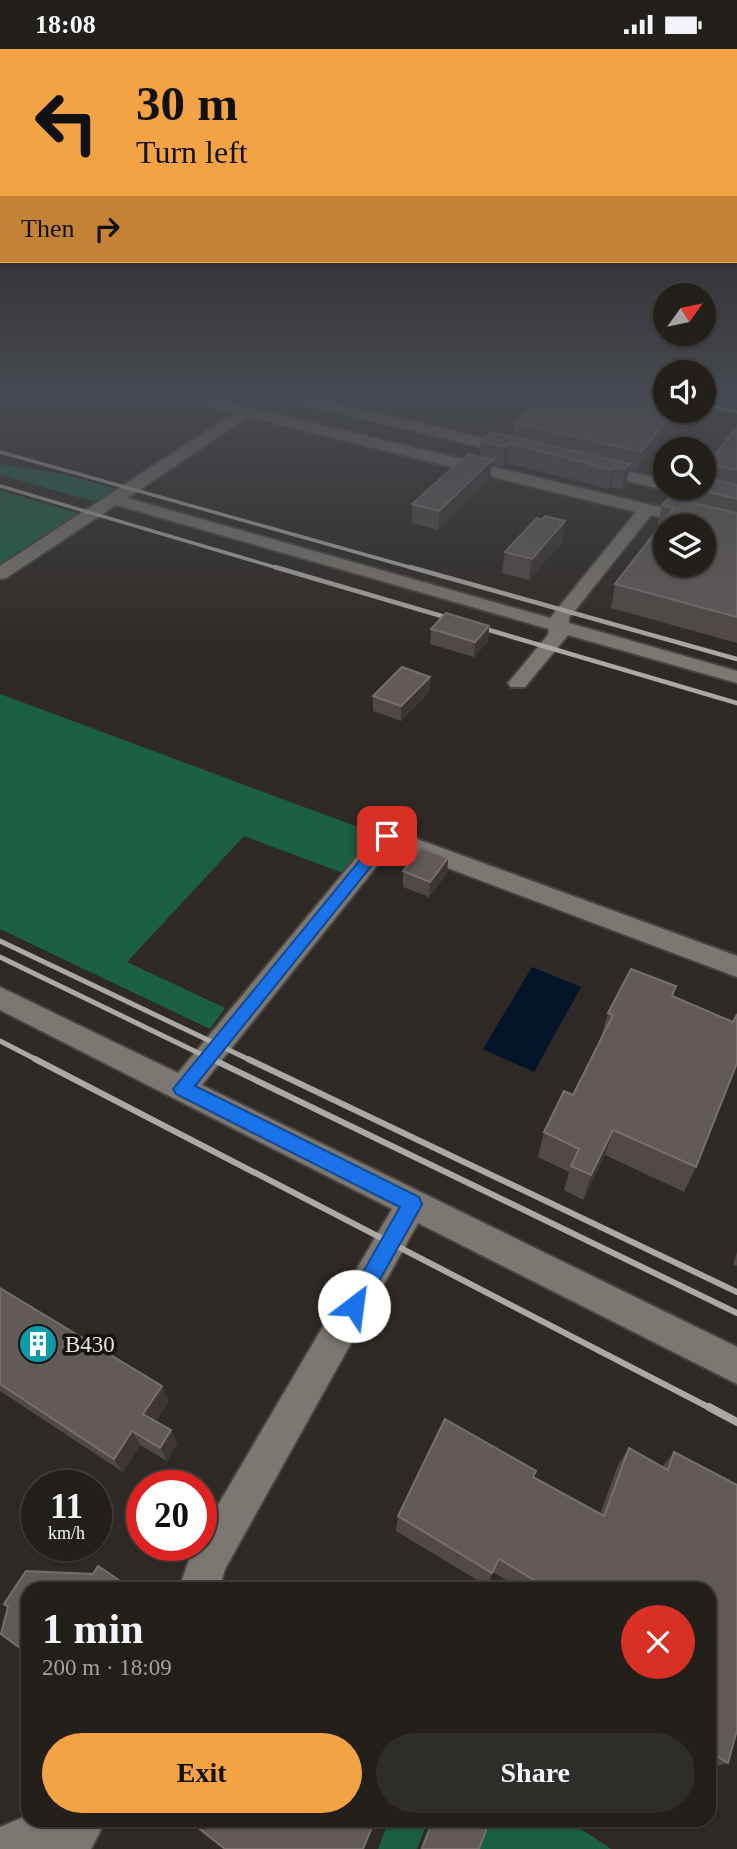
<!DOCTYPE html>
<meta charset="utf-8">
<style>
body{margin:0;font-family:Georgia,serif;background:#2f2d29;color:#f1f3f6;height:100vh;display:flex;flex-direction:column;font-size:26px;white-space:nowrap}
*{box-sizing:border-box;margin:0}
p{font-size:23px;color:#a3a3a3}
.icon{flex:none;width:38px;height:38px;fill:none;stroke:currentColor;stroke-width:2;stroke-linecap:round;stroke-linejoin:round}
.map{position:relative;flex:1;overflow:hidden}
.sheet{position:absolute;left:21px;top:1533px;width:695px;height:245px;display:flex;flex-direction:column;background:#23201c;border-radius:21px;box-shadow:0 2px 5px #0004,0 0 0 2px #403e3b}
.sheet>*{flex:none}
.banner{position:absolute;left:0px;top:0px;width:738px;height:214px;box-shadow:0 2px 5px #0004,0 0 0 2px #403e3b;background:#f4a344;color:#111;overflow:hidden}
.needle{width:46px;rotate:57deg}
.fabs{position:absolute;left:653px;top:234px;display:grid;gap:14px}
.fabs a{display:grid;place-items:center;width:63px;height:63px;border-radius:50%;background:#23201c;box-shadow:0 2px 5px #0004,0 0 0 2px #403e3b;font-size:35px}
.speed{position:absolute;left:21px;top:1421px;display:flex;gap:14px;font-size:35px;font-weight:700;text-align:center}
.speed>*{display:grid;place-content:center;width:91px;height:91px;border-radius:50%;background:#23201c;box-shadow:0 2px 5px #0004,0 0 0 2px #403e3b;line-height:1}
.speed small{font-size:18px;font-weight:400}
.speed .limit{border:10px solid #d22;background:#fff;color:#111}
.pin{position:absolute;display:grid;place-items:center;width:60px;height:60px;color:#fff;margin:-30px;border-radius:14px;box-shadow:0 4px 10px #0006}
.me{position:absolute;width:77px;margin:-38px;rotate:30deg;stroke-linejoin:round;filter:drop-shadow(0 0 5px #0008)}
.turn{display:flex;align-items:center;gap:24px;height:147px;padding:0 21px;font-size:32px}
.turn .icon{width:91px;height:91px;stroke-width:2.5}
.turn b{display:block;font-size:49px;line-height:60px}
.then{display:flex;align-items:center;height:66px;padding:0 21px;background:#0003;gap:14px;font-size:26px}
.round{display:grid;place-items:center;flex:none;width:74px;height:74px;border-radius:37px;background:#2f2d29}
.headline{display:flex;align-items:center;justify-content:space-between;height:119px;padding:0 21px}
h1{font-size:42px;font-weight:700;line-height:52px}
.button{display:flex;gap:14px;margin-top:auto;padding:14px 21px}
.button a{flex:1;height:80px;border-radius:42px;background:#f4a344;color:#111;font-size:28px;font-weight:700;line-height:80px;text-align:center}
.button a+a{background:#2f2d29;color:#f1f3f6}
.status{display:flex;justify-content:space-between;align-items:center;height:49px;padding:0 35px;background:#23201c;direction:ltr}
.status svg{height:19px;fill:currentColor}
.map>svg:first-child{display:block}
.green{fill:#1b6044}
.water{fill:#041529}
.lines{fill:none;stroke-linecap:round;stroke-linejoin:round}
.minor-casing{stroke:#484540;stroke-width:4}
.minor{fill:#7c7770;fill-rule:evenodd}
.rail-far4{stroke:#aca8a4;stroke-width:3.5}
.rail-far3{stroke:#aca8a4;stroke-width:4.5}
.rail-far2{stroke:#aca8a4;stroke-width:5}
.rail-far1{stroke:#aca8a4;stroke-width:6}
.rail{stroke:#aca8a4;stroke-width:8}
.wall{fill:#514947}
.shaded-wall{fill:#3d3633}
.building{fill:#615a58;stroke:#766f6d;stroke-width:2;fill-rule:evenodd}
.route{fill:#1a73e8;stroke:#114b97;stroke-width:2}
.labels{text-anchor:middle;dominant-baseline:central;stroke-width:7;stroke-linejoin:round;paint-order:stroke}
.near-poi-label{font-size:23px;fill:#e5e2de;stroke:#151311;text-anchor:start}
</style>
<div class="status"><b>18:08</b><svg viewBox="0 0 49 12"><path d="M0 12V9h3v3zM5 12V6h3v6zM10 12V3h3v9zM15 12V0h3v12zM26 1h20v11H26zM47 4h2v5h-2z"/></svg></div>
<div class="map">
<svg width="737" height="1800" viewBox="0 0 737 1800">
<rect width="100%" height="100%" fill="#2f2a25"/>
<g class="green">
<path d="M0 415 63 425 117 440 96 453 0 426Z"/>
<path d="M0 441 80 465 0 516Z"/>
<path d="M0 645 366 781 370 787 367 794 343 824 244 787 127 913 225 959 210 980 0 880Z"/>
<path d="M389 1771H428L417 1800H378Z"/>
<path d="M488 1771H568L611 1800H477Z"/>
</g>
<path class="water" d="M532 918 581 938 534 1023 483 1000Z"/>
<g class="lines">
<defs>
<g id="minor">
<path d="M177 347H202L737 477V487L651 466 569 569V574L737 622V634L568 586 525 638H511L508 634 548 586 549 580 116 456 6 529 0 530V517L234 364ZM248 368 636 463 550 569 127 449Z"/>
<path d="M277 347H304L514 396 522 401 514 406 284 351Z"/>
<path d="M712 347H737V355L714 350Z"/>
<path d="M592 414 665 431V439H671L665 441 586 422 584 419 586 416Z"/>
<path d="M387 779 737 907V928L392 798 202 1036 737 1298V1335L418 1174 225 1520 219 1540H179L193 1499 201 1496V1485L392 1160 0 961V938L178 1024 379 781Z"/>
<path d="M24 1768 54 1775 56 1771H106L91 1800H0V1778Z"/>
</g>
</defs>
<use href="#minor" class="minor-casing"/>
<use href="#minor" class="minor"/>
<g class="rail-far4">
<path d="M704 356 737 363"/>
<path d="M0 403 416 520"/>
<path d="M0 437 281 520"/>
</g>
<g class="rail-far3">
<path d="M275 518 737 654"/>
<path d="M410 518 737 610"/>
</g>
<g class="rail-far2">
<path d="M0 892 252 1012"/>
<path d="M0 908 215 1012"/>
<path d="M0 992 39 1012"/>
</g>
<g class="rail-far1">
<path d="M35 1010 712 1360"/>
<path d="M212 1010 737 1264"/>
<path d="M248 1010 737 1243"/>
</g>
<path class="rail" d="M709 1358 737 1373"/>
</g>
<g class="wall">
<path d="M600 359 665 362H700L687 379 677 377 671 380 637 422 629 420 626 435 621 440 611 438 609 440 507 414 503 417 491 415 490 430 438 481 412 474V455L480 408 481 392 513 388 515 374Z"/>
<path d="M737 377V594L611 559 615 535 658 480 657 479 662 456 678 451 680 439H704L708 415Z"/>
<path d="M542 471 565 472 562 493 529 531 502 524 505 503Z"/>
<path d="M489 577 488 592 474 608 430 595 431 580Z"/>
<path d="M430 628 429 643 401 672 373 662V647Z"/>
<path d="M448 809 447 824 429 848 403 838V822Z"/>
<path d="M676 937 672 948 696 1118 684 1143 605 1106 583 1151 564 1141 569 1123 538 1108 544 1083 573 1046 600 991 608 964Z"/>
<path d="M737 1203V1217L733 1216Z"/>
<path d="M0 1239 169 1352 156 1372 171 1381 177 1395 167 1412 140 1396 123 1423 0 1342Z"/>
<path d="M445 1370 536 1422 533 1428 600 1465 618 1416 629 1399 662 1418 674 1403 737 1436V1681L728 1714 710 1719 709 1718V1540H521L493 1523 487 1537 396 1482 398 1467Z"/>
<path d="M432 1771H490L479 1800H420Z"/>
</g>
<g class="shaded-wall">
<path d="M675 362H680L677 377 671 380 637 422 641 403Z"/>
<path d="M690 362H700L687 379Z"/>
<path d="M509 394 507 414 503 417 505 398Z"/>
<path d="M492 411 490 430 438 481 439 462Z"/>
<path d="M630 415 626 435 621 440 625 420Z"/>
<path d="M615 418 611 438 609 440 612 421Z"/>
<path d="M565 472 562 493 529 531 532 510Z"/>
<path d="M489 577 488 592 474 608 475 593Z"/>
<path d="M430 628 429 643 401 672V657Z"/>
<path d="M448 809 447 824 429 848 430 833Z"/>
<path d="M613 1081 605 1106 583 1151 591 1126Z"/>
<path d="M162 1337 169 1352 151 1380 143 1365Z"/>
<path d="M171 1381 177 1395 167 1412 160 1399Z"/>
<path d="M132 1382 140 1396 123 1423 114 1410Z"/>
</g>
<g class="building">
<path d="M544 347 600 359 613 347H665V362H675L641 403 515 374Z"/>
<path d="M737 377V421L708 415Z"/>
<path d="M491 383 630 415 625 420 615 418 612 421 509 394 505 398 481 392Z"/>
<path d="M468 405 492 411 439 462 412 455Z"/>
<path d="M704 428 737 436V450L692 439H704Z"/>
<path d="M669 449 737 464V568L615 535 674 459 662 456ZM665 478H704V516H665Z"/>
<path d="M545 467 565 472 532 510 505 503 537 469 542 471Z"/>
<path d="M446 564 489 577 475 593 431 580Z"/>
<path d="M402 618 430 628 401 657 373 647Z"/>
<path d="M421 799 448 809 430 833 403 822Z"/>
<path d="M631 920 676 937 672 947 733 973 737 965V1014L696 1118 613 1081 591 1126 571 1117 579 1100 544 1083 564 1042 573 1046 613 966 608 964Z"/>
<path d="M0 1239 162 1337 143 1365 171 1381 160 1399 132 1382 114 1410 0 1335Z"/>
<path d="M445 1370 536 1422 533 1428 604 1467 629 1399 668 1421 674 1403 737 1436V1681L728 1714 709 1702V1540H549L499 1510 492 1524 398 1467Z"/>
<path d="M98 1517 132 1540H28V1605L1 1585 8 1558 4 1555 26 1522 93 1525Z"/>
<path d="M188 1771H375L363 1800H225Z"/>
<path d="M433 1771H490L479 1800H422Z"/>
</g>
<linearGradient id="sky" x2="0" y2="1"><stop stop-color="#1a1714"/><stop offset="0.58" stop-color="#474a51"/><stop offset="1" stop-color="#474a51" stop-opacity="0"/></linearGradient>
<rect width="737" height="599" fill="url(#sky)"/>
<path class="route" d="M387 782 392 784 394 787 392 791 195 1037 419 1148 422 1155 419 1161 361 1264 354 1267 347 1264 344 1257 400 1158 176 1045 173 1040 382 784Z"/>
<defs>
<symbol id="building-disc" viewBox="-11 -11 22 22"><circle r="9.5" fill="#0f9aa8" stroke="#151311"/><path d="M-4-6H4V6H1V3H-1V6H-4ZM-2.5-4.3h1.7v1.8h-1.7ZM.8-4.3h1.7v1.8H.8ZM-2.5-1h1.7V.8h-1.7ZM.8-1h1.7V.8H.8Z" fill="#fff"/></symbol>
</defs>
<g fill-rule="evenodd">
<use href="#building-disc" x="16" y="1273" width="44" height="44"/>
</g>
<g class="labels">
<g class="near-poi-label">
<text x="65" y="1295">B430</text>
</g>
</g>
</svg>
<div class="fabs">
<a><svg class="needle" viewBox="-14 -14 28 28"><path d="M0-13l5 13h-10z" fill="#e53935"/><path d="M0 13l5-13h-10z" fill="#a3a3a3"/></svg></a>
<a><svg class="icon" aria-label="sound" viewBox="0 0 24 24"><path d="M4 9h4l5-4v14l-5-4H4zM17 9q2 3 0 6"/></svg></a>
<a><svg class="icon" aria-label="search" viewBox="0 0 24 24"><circle cx="10" cy="10" r="6"/><path d="M15 15l6 6"/></svg></a>
<a><svg class="icon" aria-label="layers" viewBox="0 0 24 24"><path d="M12 4l9 5-9 5-9-5zM3 14l9 5 9-5"/></svg></a>
</div>
<div class="speed"><div>11<small>km/h</small></div><div class="limit">20</div></div>
<div class="pin" style="left:387px;top:787px;background:#d93025"><svg class="icon" aria-label="arrive" viewBox="0 0 24 24"><path d="M6 21V4h12l-3 4 3 4H6"/></svg></div>
<svg class="me" style="left:354px;top:1257px" viewBox="-20 -20 40 40"><circle r="19" fill="#fff"/><path d="M0-13L10 11 0 6-10 11z" fill="#1a73e8"/></svg>
<div class="banner">
<div class="turn"><svg class="icon" aria-label="left" viewBox="0 0 24 24"><path d="M17 20v-9H6M10 6l-5 5 5 5"/></svg><div><b>30 m</b>Turn left</div></div>
<div class="then">Then<svg class="icon" aria-label="right" viewBox="0 0 24 24"><path d="M7 20v-9h11M14 6l5 5-5 5"/></svg></div>
</div>
<section class="sheet">
<div class="headline"><div><h1>1 min</h1><p>200 m · 18:09</p></div><a class="round" style="background:#d93025;color:#fff"><svg class="icon" aria-label="close" viewBox="0 0 24 24"><path d="M6 6l12 12M18 6L6 18"/></svg></a></div>
<div class="button"><a>Exit</a><a>Share</a></div>
</section>
</div>
